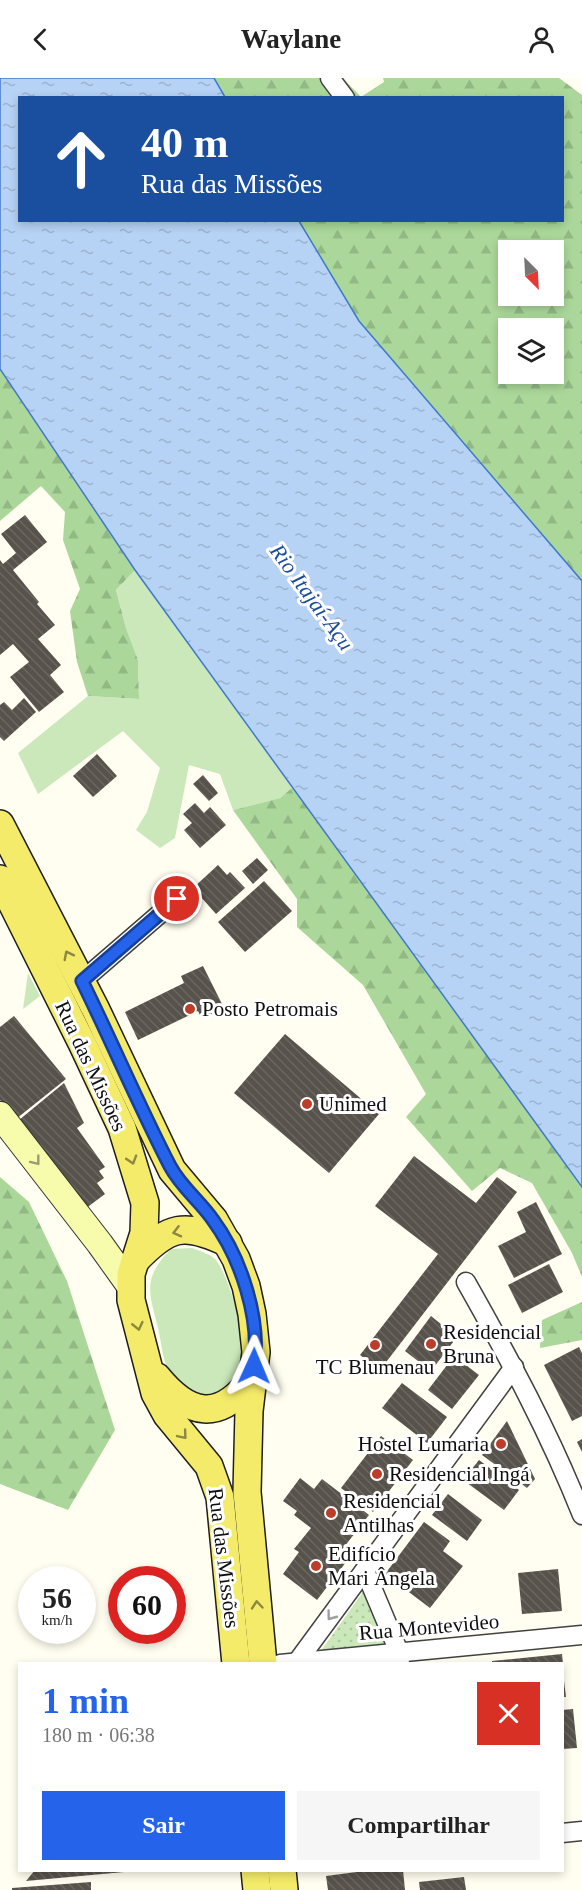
<!DOCTYPE html>
<html lang="pt">
<meta charset="utf-8">
<style>
body{margin:0;font-family:"Times New Roman",serif;background:#f6f6f6;color:#222;height:100vh;display:flex;flex-direction:column;font-size:22px;white-space:nowrap}
*{box-sizing:border-box;margin:0}
p{font-size:20px;color:#767676}
.icon{flex:none;width:33px;height:33px;fill:none;stroke:currentColor;stroke-width:2;stroke-linecap:round;stroke-linejoin:round}
.map{position:relative;flex:1;overflow:hidden}
.sheet{position:absolute;left:18px;top:1584px;width:546px;height:210px;display:flex;flex-direction:column;background:#fff;border-radius:0px;box-shadow:0 3px 9px #0003}
.sheet>*{flex:none}
.guide{position:absolute;left:18px;top:18px;width:546px;height:126px;border-radius:0px;box-shadow:0 3px 9px #0003;background:#1a4fa0;color:#fff;overflow:hidden}
.needle{width:39px;rotate:156deg}
.controls{position:absolute;left:498px;top:162px;display:grid;gap:12px}
.controls a{display:grid;place-items:center;width:66px;height:66px;border-radius:0px;background:#fff;box-shadow:0 3px 9px #0003;font-size:30px}
.speed{position:absolute;left:18px;top:1488px;display:flex;gap:12px;font-size:30px;font-weight:700;text-align:center}
.speed>*{display:grid;place-content:center;width:78px;height:78px;border-radius:50%;background:#fff;box-shadow:0 3px 9px #0003;line-height:1}
.speed small{font-size:15px;font-weight:400}
.speed .limit{border:9px solid #d22;background:#fff;color:#111}
.pin{position:absolute;display:grid;place-items:center;width:51px;height:51px;color:#fff;margin:-26px;border:3px solid #fff;border-radius:50%;box-shadow:0 2px 6px #0007}
.me{position:absolute;width:66px;margin:-33px;rotate:1deg;stroke-linejoin:round;filter:drop-shadow(0 0 4px #0008)}
.turn{display:flex;align-items:center;gap:21px;height:126px;padding:0 24px;font-size:27px}
.turn .icon{width:78px;height:78px;stroke-width:2.5}
.turn b{display:block;font-size:42px;line-height:51px}
.round{display:grid;place-items:center;flex:none;width:63px;height:63px;border-radius:0px;background:#f6f6f6}
.head{display:flex;align-items:center;justify-content:space-between;height:102px;padding:0 24px}
h1{font-size:36px;font-weight:700;line-height:45px;color:#2563eb}
.cta{display:flex;gap:12px;margin-top:auto;padding:12px 24px}
.cta a{flex:1;height:69px;border-radius:0px;background:#2563eb;color:#fff;font-size:24px;font-weight:700;line-height:69px;text-align:center}
.cta a+a{background:#f6f6f6;color:#222}
header{display:flex;justify-content:space-between;align-items:center;height:78px;padding:0 24px;background:#fff;font-size:27px;font-weight:700}
.map>svg:first-child{display:block}
.grass{fill:#cae8ba}
.forest{fill:url(#forest-firs);fill-rule:evenodd}
.park{fill:url(#park-dots)}
.water{fill:url(#water-ripples);stroke:#3f79c9;stroke-width:1.5}
.building{fill:url(#building-back-hatch)}
.lines{fill:none;stroke-linecap:round;stroke-linejoin:round}
.street-casing{stroke:#414141;stroke-width:21}
.secondary-casing{stroke:#303030;stroke-width:28}
.primary-casing{stroke:#1f1f1f;stroke-width:30}
.street{stroke:#fff;stroke-width:18}
.secondary{stroke:#f7fcad;stroke-width:26}
.primary{stroke:#f4eb6a;stroke-width:27}
.oneway{stroke:#8c8841}
.oneway2{stroke:#9a9d6d}
.oneway3{stroke:#9f9f9f}
.route-casing{stroke:#184099;stroke-width:15}
.route{stroke:#2563eb;stroke-width:10}
.poi-dot{fill:#bb3d2a;stroke:#fff;stroke-width:2}
.labels{text-anchor:middle;dominant-baseline:central;stroke-width:6;stroke-linejoin:round;paint-order:stroke}
.poi-label{font-size:21px;fill:#0e0e0e;stroke:#fff;text-anchor:start}
.street-label{font-size:21px;fill:#0e0e0e;stroke:#fff}
.water-label{font-size:22px;font-style:italic;fill:#1b4d9d;stroke:#fff}
</style>
<header><svg class="icon" aria-label="back" viewBox="0 0 24 24"><path d="M15 5l-7 7 7 7"/></svg>Waylane<svg class="icon" aria-label="person" viewBox="0 0 24 24"><circle cx="12" cy="8" r="4"/><path d="M4 21q1-7 8-7t8 7"/></svg></header>
<div class="map">
<svg width="582" height="1812" viewBox="0 0 582 1812">
<defs>
<pattern id="forest-firs" width="22" height="20" patternUnits="userSpaceOnUse" patternTransform="scale(1.5)"><rect width="22" height="20" fill="#abd89a"/><path d="M5 1l3.5 6h-7zM16 11l3.5 6h-7z" fill="#92b884"/></pattern>
<pattern id="park-dots" width="8" height="8" patternUnits="userSpaceOnUse" patternTransform="scale(1.5)"><rect width="8" height="8" fill="#cae8ba"/><path d="M2 2h.1M6 6h.1" fill="none" stroke="#acc69f" stroke-width="1.8" stroke-linecap="round"/></pattern>
<pattern id="water-ripples" width="26" height="14" patternUnits="userSpaceOnUse" patternTransform="scale(1.5)"><rect width="26" height="14" fill="#b6d2f4"/><path d="M2 4q2-2 4 0t4 0M15 11q2-2 4 0t4 0" fill="none" stroke="#9bb3d0"/></pattern>
<pattern id="building-back-hatch" width="6" height="6" patternUnits="userSpaceOnUse" patternTransform="scale(1.5)"><rect width="6" height="6" fill="#57524b"/><path d="M-1 5l2 2M0 0l6 6M5-1l2 2" fill="none" stroke="#6a6661"/></pattern>
</defs>
<rect width="100%" height="100%" fill="#fffef0"/>
<g class="grass">
<path d="M135 492 293 709 280 720 233 732 220 696 189 687 175 760 160 770 136 752 147 734 160 690 123 653 38 716 18 675 88 618 139 621 138 582 126 550 116 512Z"/>
<path d="M28 895 40 918 23 931Z"/>
<path d="M192 1170C199 1173 211 1176 216 1182 232 1204 248 1266 241 1292 231 1328 185 1321 169 1294 163 1284 161 1262 158 1250 149 1213 142 1201 171 1171Z"/>
</g>
<g class="forest">
<path d="M214 0H343L361 19 384 4 383 0H559L582 17V503L359 243 299 143 562 142V20L225 19ZM508 172H554V218H508ZM508 250H554V296H508Z"/>
<path d="M0 291 135 492 116 512 126 550 138 582 139 621 88 618 77 584 70 533 80 511 63 462 65 434 41 408 0 443Z"/>
<path d="M293 709 582 1109V1199L572 1175 532 1105 500 1090 472 1113 406 1039 426 1016 363 907 297 849V821L233 732 280 720Z"/>
<path d="M0 1099 29 1124 67 1203 115 1352 68 1432 0 1406Z"/>
<path d="M582 1224V1262L540 1270 542 1242Z"/>
</g>
<path class="park" d="M365 1511 387 1570 321 1573Z"/>
<path class="water" d="M0 0H214L225 19 20 20V142L299 143 359 243 582 503V1109L135 492 0 291Z"/>
<g class="building">
<path d="M25 437 47 464 13 492 39 524 37 526 55 547 38 561 61 587 50 597 64 614 39 634 10 599 29 584 13 566 0 577V482L3 486 16 475 1 456Z"/>
<path d="M24 620 36 634 4 663 0 659V627L4 624 12 632Z"/>
<path d="M97 676 117 698 93 719 73 698Z"/>
<path d="M203 697 218 715 209 723 193 706Z"/>
<path d="M195 725 204 735 210 729 226 747 200 770 184 752 192 745 183 736Z"/>
<path d="M257 780 268 792 253 806 242 793Z"/>
<path d="M218 787 227 797 230 794 245 810 216 836 193 810Z"/>
<path d="M264 803 292 833 245 874 218 844Z"/>
<path d="M203 888 224 930 202 941 198 933 138 962 125 934 184 905 181 898Z"/>
<path d="M14 938 66 1001 16 1041 0 1022V949Z"/>
<path d="M285 956 379 1036 329 1095 234 1015Z"/>
<path d="M64 1005 84 1045 77 1050 105 1089 99 1093 104 1100 97 1105 105 1116 85 1131 19 1042Z"/>
<path d="M414 1078 476 1125 497 1099 517 1114 380 1292 360 1277 438 1176 375 1128Z"/>
<path d="M536 1124 562 1176 514 1200 498 1168 526 1154 517 1134Z"/>
<path d="M549 1186 563 1214 522 1235 508 1207Z"/>
<path d="M431 1238 457 1259 431 1293 405 1273Z"/>
<path d="M579 1269 582 1275V1338L572 1343 544 1287Z"/>
<path d="M454 1278 479 1297 452 1331 428 1312Z"/>
<path d="M402 1305 447 1339 427 1365 382 1330Z"/>
<path d="M507 1343 535 1401 527 1410 482 1377Z"/>
<path d="M381 1358 413 1382 373 1434 341 1410Z"/>
<path d="M582 1361V1374L577 1364Z"/>
<path d="M479 1382 519 1412 504 1432 463 1402Z"/>
<path d="M300 1400 314 1411 322 1401 369 1437 341 1473 350 1479 317 1522 283 1496 299 1474 294 1471 311 1450 294 1437 297 1433 283 1423Z"/>
<path d="M448 1416 482 1442 467 1463 432 1437Z"/>
<path d="M424 1444 450 1463 443 1473 463 1488 430 1530 385 1496Z"/>
<path d="M558 1491 562 1533 522 1536 518 1495Z"/>
<path d="M562 1576 563 1586H492V1583Z"/>
<path d="M562 1603H564L566 1619H562Z"/>
<path d="M573 1631 577 1670 562 1671V1632Z"/>
<path d="M35 1792H124V1794L26 1803Z"/>
<path d="M372 1792H403L405 1812H328L326 1798Z"/>
<path d="M464 1799 466 1812H420L419 1804Z"/>
<path d="M91 1804V1812H12V1810Z"/>
</g>
<g class="lines">
<defs>
<g id="street">
<path d="M330 0 345 20"/>
<path d="M82 903 177 821"/>
<path d="M466 1204C509 1280 550 1356 582 1437"/>
<path d="M365 1493 399 1574 400 1586"/>
<path d="M297 1584 514 1289"/>
<path d="M280 1586 582 1557"/>
<path d="M562 1755 582 1753"/>
</g>
<path id="secondary" d="M0 1037 100 1166 130 1208"/>
<g id="primary">
<path d="M0 746 96 932 172 1092 214 1142 236 1181 246 1208 252 1236 256 1274 249 1333 247 1414 263 1586"/>
<path d="M0 801 83 967 122 1050 145 1125 144 1155 131 1196V1222L155 1315 167 1337 209 1388 220 1419 236 1586"/>
<path d="M135 1183C169 1147 184 1144 228 1165"/>
<path d="M157 1299C189 1338 219 1344 251 1302"/>
<path d="M255 1792 257 1812"/>
<path d="M282 1792 284 1812"/>
</g>
</defs>
<use href="#street" class="street-casing"/>
<use href="#secondary" class="secondary-casing"/>
<use href="#primary" class="primary-casing"/>
<use href="#street" class="street"/>
<use href="#secondary" class="secondary"/>
<use href="#primary" class="primary"/>
</g>
<defs><path id="oneway-chevron" d="M-2-3.5L2.5 0L-2 3.5" fill="none" stroke-width="1.6" stroke-linecap="round" stroke-linejoin="round" transform="scale(1.5)"/></defs>
<g class="oneway">
<use href="#oneway-chevron" transform="translate(68 877) rotate(-117)"/>
<use href="#oneway-chevron" transform="translate(132 1082) rotate(73)"/>
<use href="#oneway-chevron" transform="translate(177 1154) rotate(166)"/>
<use href="#oneway-chevron" transform="translate(138 1248) rotate(77)"/>
<use href="#oneway-chevron" transform="translate(183 1357) rotate(50)"/>
<use href="#oneway-chevron" transform="translate(257 1527) rotate(-95)"/>
</g>
<use class="oneway2" href="#oneway-chevron" transform="translate(36 1083) rotate(52)"/>
<use class="oneway3" href="#oneway-chevron" transform="translate(331 1538) rotate(127)"/>
<g class="lines">
<defs>
<path id="route" d="M177 821 82 903C112 964 139 1028 170 1088 181 1109 200 1123 213 1142 241 1180 261 1241 254 1288"/>
</defs>
<use href="#route" class="route-casing"/>
<use href="#route" class="route"/>
</g>
<g class="poi-dot">
<circle cx="190" cy="931" r="6"/>
<circle cx="307" cy="1026" r="6"/>
<circle cx="431" cy="1266" r="6"/>
<circle cx="375" cy="1267" r="6"/>
<circle cx="501" cy="1366" r="6"/>
<circle cx="377" cy="1396" r="6"/>
<circle cx="331" cy="1435" r="6"/>
<circle cx="316" cy="1488" r="6"/>
</g>
<g class="labels">
<g class="poi-label">
<text x="202" y="931">Posto Petromais</text>
<text x="319" y="1026">Unimed</text>
<text x="443" y="1254">Residencial<tspan x="443" dy="24">Bruna</tspan></text>
<text x="375" y="1289" text-anchor="middle">TC Blumenau</text>
<text x="489" y="1366" text-anchor="end">Hostel Lumaria</text>
<text x="389" y="1396">Residencial Ingá</text>
<text x="343" y="1423">Residencial<tspan x="343" dy="24">Antilhas</tspan></text>
<text x="328" y="1476">Edifício<tspan x="328" dy="24">Mari Ângela</tspan></text>
</g>
<g class="street-label">
<text transform="translate(91 988) rotate(65)">Rua das Missões</text>
<text transform="translate(224 1480) rotate(83)">Rua das Missões</text>
<text transform="translate(429 1549) rotate(-5)">Rua Montevideo</text>
</g>
<g class="water-label">
<text transform="translate(312 519) rotate(54)">Rio Itajaí-Açu</text>
</g>
</g>
</svg>
<div class="controls">
<a><svg class="needle" viewBox="-14 -14 28 28"><path d="M0-13l5 13h-10z" fill="#e53935"/><path d="M0 13l5-13h-10z" fill="#767676"/></svg></a>
<a><svg class="icon" aria-label="layers" viewBox="0 0 24 24"><path d="M12 4l9 5-9 5-9-5zM3 14l9 5 9-5"/></svg></a>
</div>
<div class="speed"><div>56<small>km/h</small></div><div class="limit">60</div></div>
<div class="pin" style="left:177px;top:821px;background:#d93025"><svg class="icon" aria-label="arrive" viewBox="0 0 24 24"><path d="M6 21V4h12l-3 4 3 4H6"/></svg></div>
<svg class="me" style="left:254px;top:1288px" viewBox="-20 -20 40 40"><path d="M0-17L14 15 0 8-14 15z" fill="#2563eb" stroke="#fff" stroke-width="4"/></svg>
<div class="guide">
<div class="turn"><svg class="icon" aria-label="ahead" viewBox="0 0 24 24"><path d="M12 20V5M6 11l6-6 6 6"/></svg><div><b>40 m</b>Rua das Missões</div></div>
</div>
<section class="sheet">
<div class="head"><div><h1>1 min</h1><p>180 m · 06:38</p></div><a class="round" style="background:#d93025;color:#fff"><svg class="icon" aria-label="close" viewBox="0 0 24 24"><path d="M6 6l12 12M18 6L6 18"/></svg></a></div>
<div class="cta"><a>Sair</a><a>Compartilhar</a></div>
</section>
</div>
